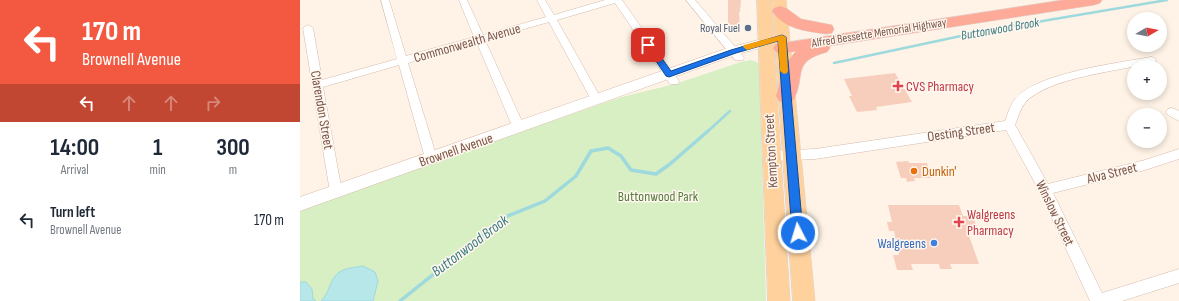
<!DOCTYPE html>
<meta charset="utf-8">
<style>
body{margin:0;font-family:"Sofia Sans Condensed",sans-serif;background:#f2f2f3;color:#1f2937;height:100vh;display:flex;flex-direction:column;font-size:15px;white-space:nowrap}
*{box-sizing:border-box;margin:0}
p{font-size:13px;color:#747a83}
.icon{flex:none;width:22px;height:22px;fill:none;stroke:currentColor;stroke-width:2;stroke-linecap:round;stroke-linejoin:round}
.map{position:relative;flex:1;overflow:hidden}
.details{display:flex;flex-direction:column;background:#fff;width:300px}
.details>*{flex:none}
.hud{background:#f35940;color:#fff;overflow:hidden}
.needle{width:26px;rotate:81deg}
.tools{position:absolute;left:827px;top:12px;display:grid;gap:8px}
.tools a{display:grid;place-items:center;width:40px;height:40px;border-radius:50%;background:#fff;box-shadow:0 2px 6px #0003;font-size:20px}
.pin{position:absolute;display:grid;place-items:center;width:34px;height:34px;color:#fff;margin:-17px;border-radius:8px;box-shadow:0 2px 6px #0006}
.me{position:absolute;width:44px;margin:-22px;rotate:355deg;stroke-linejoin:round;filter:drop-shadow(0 0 3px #0008)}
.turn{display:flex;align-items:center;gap:14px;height:84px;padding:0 16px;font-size:18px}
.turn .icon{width:52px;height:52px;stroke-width:2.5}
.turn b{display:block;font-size:28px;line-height:34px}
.lanes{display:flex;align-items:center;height:38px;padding:0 16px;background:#0003;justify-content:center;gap:20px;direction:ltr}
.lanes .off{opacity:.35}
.eta{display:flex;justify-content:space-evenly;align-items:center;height:68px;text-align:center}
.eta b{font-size:24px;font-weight:700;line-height:28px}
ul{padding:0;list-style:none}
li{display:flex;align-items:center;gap:12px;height:60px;padding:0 16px}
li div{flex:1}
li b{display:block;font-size:15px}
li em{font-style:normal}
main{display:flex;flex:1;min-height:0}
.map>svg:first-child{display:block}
.green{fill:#d8eec3}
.water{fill:#b8e7ea;stroke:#9dd9dd}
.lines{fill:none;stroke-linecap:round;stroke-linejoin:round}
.stream-far1{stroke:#9dd9dd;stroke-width:2.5}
.stream{stroke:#9dd9dd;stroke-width:3.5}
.building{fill:#f7cebb}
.street-casing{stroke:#d4bbad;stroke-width:1}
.secondary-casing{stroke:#d8bbaa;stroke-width:1}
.primary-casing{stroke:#ddd3cf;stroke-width:1}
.highway-casing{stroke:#ddd3cf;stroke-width:1}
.street{fill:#fff;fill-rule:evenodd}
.secondary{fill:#fff;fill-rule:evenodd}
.primary{fill:#ffd29d;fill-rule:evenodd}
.highway{fill:#feaa98;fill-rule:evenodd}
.route{fill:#1a73e8;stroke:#114b97}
.slow{fill:#f59e0b}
.service-dot{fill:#5c6f8a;stroke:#fff7ef;stroke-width:1.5}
.health-dot{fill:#e0444e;stroke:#fff7ef;stroke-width:1.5}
.food-dot{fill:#e8710a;stroke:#fff7ef;stroke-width:1.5}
.shop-dot{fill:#3f7fe0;stroke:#fff7ef;stroke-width:1.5}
.labels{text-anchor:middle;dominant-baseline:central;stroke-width:3;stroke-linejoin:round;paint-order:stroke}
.far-service-label{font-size:12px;fill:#4e5e75;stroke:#fff7ef;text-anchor:end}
.far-street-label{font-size:12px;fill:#7b5648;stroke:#fff7ef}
.far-water-label{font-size:13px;font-style:italic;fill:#3a7c82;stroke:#fff7ef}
.street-label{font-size:14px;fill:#7b5648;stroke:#fff7ef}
.health-label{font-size:14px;fill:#be3a42;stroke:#fff7ef;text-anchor:start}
.food-label{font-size:14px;fill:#c56008;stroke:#fff7ef;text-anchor:start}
.park-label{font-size:14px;fill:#547c3c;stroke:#fff7ef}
.shop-label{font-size:14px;fill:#366cbe;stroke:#fff7ef;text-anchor:end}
.water-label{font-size:15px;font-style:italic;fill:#3a7c82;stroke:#fff7ef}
</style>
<main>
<section class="details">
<div class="hud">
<div class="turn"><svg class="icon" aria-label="left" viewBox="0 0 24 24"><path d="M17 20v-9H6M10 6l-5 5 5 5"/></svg><div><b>170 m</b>Brownell Avenue</div></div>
<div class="lanes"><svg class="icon" aria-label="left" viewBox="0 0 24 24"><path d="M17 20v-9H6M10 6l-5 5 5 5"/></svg><svg class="icon off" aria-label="ahead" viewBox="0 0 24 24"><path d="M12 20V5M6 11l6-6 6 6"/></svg><svg class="icon off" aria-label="ahead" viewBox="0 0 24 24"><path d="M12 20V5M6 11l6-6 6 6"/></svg><svg class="icon off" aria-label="right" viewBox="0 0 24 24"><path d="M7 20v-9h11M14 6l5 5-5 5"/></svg></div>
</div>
<div class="eta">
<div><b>14:00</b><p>Arrival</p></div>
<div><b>1</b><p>min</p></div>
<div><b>300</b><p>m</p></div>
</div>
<ul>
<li><svg class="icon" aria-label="left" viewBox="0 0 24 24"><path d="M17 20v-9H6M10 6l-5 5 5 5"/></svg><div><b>Turn left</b><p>Brownell Avenue</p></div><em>170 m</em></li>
</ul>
</section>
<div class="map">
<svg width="879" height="301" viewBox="0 0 879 301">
<rect width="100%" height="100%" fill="#fef3e6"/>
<path class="green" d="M451 60 459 63 466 301H0V209L301 104 322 97 375 84 441 62Z"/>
<g class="water">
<path d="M63 266 75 272 78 281 73 301H21C25 297 27 293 29 288 36 268 45 269 63 266Z"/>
<path d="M0 282H6L12 289 13 299 16 301H0Z"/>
</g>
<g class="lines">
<g class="stream-far1">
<path d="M534 63 689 30 867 0"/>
<path d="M407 132 430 111"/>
</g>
<path class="stream" d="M100 301 205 217 245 201 276 176 291 151 308 148 321 156 331 170 356 174 370 164 408 131"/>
</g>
<g class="building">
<path d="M428 0H441L440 12H439L440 30H430L429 23H428Z"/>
<path d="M595 73 612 102 576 107 577 110 557 112 549 96H552L544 79Z"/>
<path d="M608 161 609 163H627L632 178H614L615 181 607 182 606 178H601L596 162Z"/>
<path d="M588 205H659L663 216H673L678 230H667L679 264H650L652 269H640L639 264H611L613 270H597L593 255H599L594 231H589L587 222H592Z"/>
</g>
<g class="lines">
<defs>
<g id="street">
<path d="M81 0H89L106 56 174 37 159 0H167L183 35 246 17 237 0H245L254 15 305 0H322L379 81 378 84H370L315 3 257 20 302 100 301 103H293L249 22 185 40 225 128 223 131 219 132 215 131 213 128 177 43 108 63 137 158 135 161 131 163 127 161 125 158 99 65 23 87 42 192 41 196 36 197 31 196 30 192 3 28 8 25 13 28 22 80 97 59Z"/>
<path d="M386 0H395L443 56 444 58 443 60H435Z"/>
<path d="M851 57 855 58 856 60 855 62C821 71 747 77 725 103 720 109 718 118 715 125L748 184 845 160 879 149V159L845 170 753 193 802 293 879 269V283L822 301H790L740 192 706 130 515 159 472 161 468 159 466 156 468 153 472 151 515 149 705 121C708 114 710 105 715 99 736 73 818 63 851 57Z"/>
<path d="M872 108 879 111V121L868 115 866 112 868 109Z"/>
</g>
<path id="secondary" d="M466 38 471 39 473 42 471 45 438 54 0 211V197L428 48Z"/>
<g id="primary">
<path d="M457 0H471L490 301H468Z"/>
<path d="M472 0H486L515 301H493Z"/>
</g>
<g id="highway">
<path d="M763 0H802L800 3 794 5 529 46 530 48 527 52C490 62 507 76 493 101L486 103 479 101 476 96 485 65 496 51 482 54 476 52 473 48 476 44Z"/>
<path d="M480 6 486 8 501 19 532 25 534 29 532 33 526 34C506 31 484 29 472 11L474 8Z"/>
</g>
</defs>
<use href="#street" class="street-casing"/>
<use href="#secondary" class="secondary-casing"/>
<use href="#primary" class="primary-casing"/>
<use href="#highway" class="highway-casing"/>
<use href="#street" class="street"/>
<use href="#secondary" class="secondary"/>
<use href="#primary" class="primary"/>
<use href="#highway" class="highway"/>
</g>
<path class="route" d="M482 35 486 37 503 233 501 237 498 238 494 237 492 233 478 41 436 53 369 77 366 76 345 45 348 42 351 43 371 71 431 50Z"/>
<path class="slow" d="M482 35 486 37 488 71 487 73 484 74 480 71 478 41 447 50 443 47 444 45Z"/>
<circle class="service-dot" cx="448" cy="28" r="4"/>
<g class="health-dot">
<path d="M596 80h4v4h4v4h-4v4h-4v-4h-4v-4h4z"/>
<path d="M657 216h4v4h4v4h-4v4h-4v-4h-4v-4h4z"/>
</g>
<circle class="food-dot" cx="614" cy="171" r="4"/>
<circle class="shop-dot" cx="634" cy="243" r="4"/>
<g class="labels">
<g class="far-service-label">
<text x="440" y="28">Royal Fuel</text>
</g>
<g class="far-street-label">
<text transform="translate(579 33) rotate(-9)">Alfred Bessette Memorial Highway</text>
</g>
<g class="far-water-label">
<text transform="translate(700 29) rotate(-10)">Buttonwood Brook</text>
</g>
<g class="street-label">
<text transform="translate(167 43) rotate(-16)">Commonwealth Avenue</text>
<text transform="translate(22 110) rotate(80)">Clarendon Street</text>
<text transform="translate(661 132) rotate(-8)">Oesting Street</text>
<text transform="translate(156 150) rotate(-19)">Brownell Avenue</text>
<text transform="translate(471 151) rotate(-93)">Kempton Street</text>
<text transform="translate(812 173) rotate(-14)">Alva Street</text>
<text transform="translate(755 213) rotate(64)">Winslow Street</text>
</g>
<g class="health-label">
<text x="606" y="86">CVS Pharmacy</text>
<text x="667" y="214">Walgreens<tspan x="667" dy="16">Pharmacy</tspan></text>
</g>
<g class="food-label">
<text x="622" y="171">Dunkin'</text>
</g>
<g class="park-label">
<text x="358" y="196">Buttonwood Park</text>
</g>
<g class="shop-label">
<text x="626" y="243">Walgreens</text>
</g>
<g class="water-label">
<text transform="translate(170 246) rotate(-37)">Buttonwood Brook</text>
</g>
</g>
</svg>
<div class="tools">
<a><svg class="needle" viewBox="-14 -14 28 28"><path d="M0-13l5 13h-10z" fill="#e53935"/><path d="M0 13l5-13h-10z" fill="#747a83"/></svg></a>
<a>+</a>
<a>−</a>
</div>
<div class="pin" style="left:348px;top:45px;background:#d93025"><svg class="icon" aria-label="arrive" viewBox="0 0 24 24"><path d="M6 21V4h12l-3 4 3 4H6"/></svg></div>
<svg class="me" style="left:498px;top:233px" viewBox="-20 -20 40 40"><circle r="17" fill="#1a73e8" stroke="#fff" stroke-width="3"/><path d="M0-11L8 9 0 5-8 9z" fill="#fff"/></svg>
</div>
</main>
